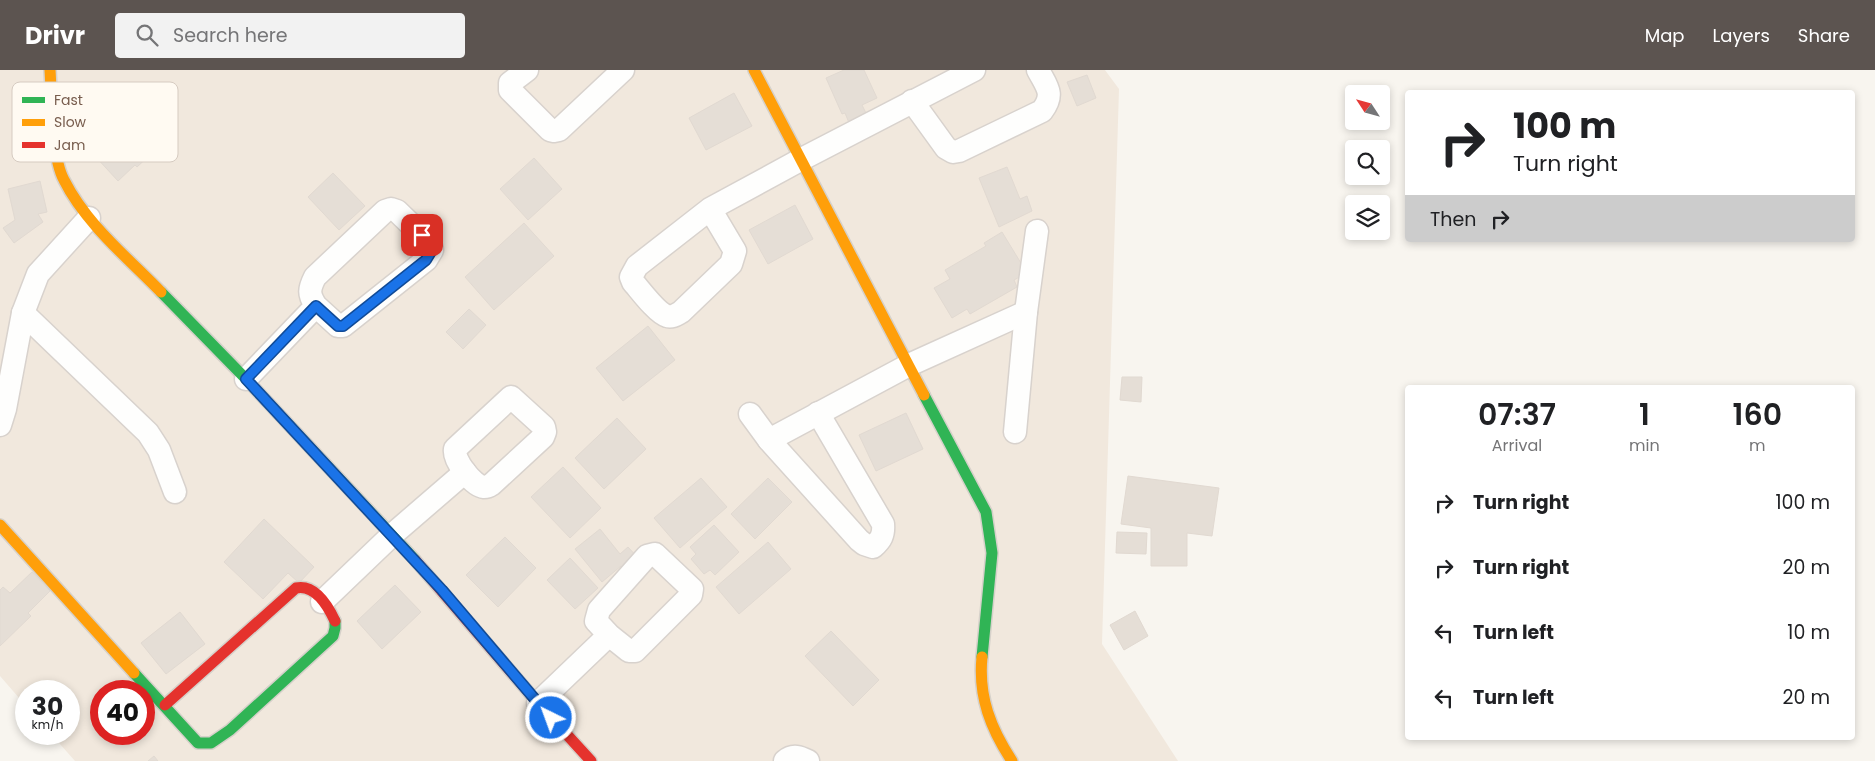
<!DOCTYPE html>
<style>
body{margin:0;font-family:Poppins,sans-serif;background:#f2f2f2;color:#202124;height:100vh;display:flex;flex-direction:column;font-size:19px;white-space:nowrap}
*{box-sizing:border-box;margin:0}
p{font-size:16px;color:#757577}
.icon{flex:none;width:28px;height:28px;fill:none;stroke:currentColor;stroke-width:2;stroke-linecap:round;stroke-linejoin:round}
.map{position:relative;flex:1;overflow:hidden}
.drawer{position:absolute;left:1405px;top:315px;width:450px;height:355px;display:flex;flex-direction:column;background:#fff;border-radius:5px;box-shadow:0 2px 8px #0003}
.drawer>*{flex:none}
.top-card{position:absolute;left:1405px;top:20px;width:450px;height:152px;border-radius:5px;box-shadow:0 2px 8px #0003;background:#fff;color:#202124;overflow:hidden}
.needle{width:32px;rotate:306deg}
.buttons{position:absolute;left:1345px;top:15px;display:grid;gap:10px}
.buttons a{display:grid;place-items:center;width:45px;height:45px;border-radius:5px;background:#fff;box-shadow:0 2px 8px #0003;font-size:25px}
.speed{position:absolute;left:15px;top:610px;display:flex;gap:10px;font-size:25px;font-weight:700;text-align:center}
.speed>*{display:grid;place-content:center;width:65px;height:65px;border-radius:50%;background:#fff;box-shadow:0 2px 8px #0003;line-height:1}
.speed small{font-size:12px;font-weight:400}
.speed .limit{border:8px solid #d22;background:#fff;color:#111}
.pin{position:absolute;display:grid;place-items:center;width:42px;height:42px;color:#fff;margin:-21px;border-radius:10px;box-shadow:0 2px 8px #0006}
.me{position:absolute;width:55px;margin:-28px;rotate:318deg;stroke-linejoin:round;filter:drop-shadow(0 0 4px #0008)}
.turn{display:flex;align-items:center;gap:18px;height:105px;padding:0 25px;font-size:22px}
.turn .icon{width:65px;height:65px;stroke-width:2.5}
.turn b{display:block;font-size:35px;line-height:42px}
.then{display:flex;align-items:center;height:48px;padding:0 25px;background:#0003;gap:10px;font-size:19px}
.eta{display:flex;justify-content:space-evenly;align-items:center;height:85px;text-align:center}
.eta b{font-size:30px;font-weight:600;line-height:35px}
ul{padding:0;list-style:none}
li{display:flex;align-items:center;gap:15px;height:65px;padding:0 25px}
li div{flex:1}
li b{display:block;font-size:19px}
li em{font-style:normal}
header{display:flex;align-items:center;gap:30px;box-sizing:border-box;height:70px;padding:0 25px;background:#5c5450;color:#fff}
header strong{font-size:24px}
nav{display:flex;gap:28px;margin-inline-start:auto;font-size:18px}
.search{width:350px;height:45px;background:#f2f2f2;display:flex;align-items:center;gap:12px;box-sizing:border-box;padding:0 18px;border-radius:5px;color:#757577;font-size:19px}
.map>svg:first-child{display:block}
.residential{fill:#f1e8dd;fill-rule:evenodd}
.building{fill:#e5ded6;stroke:#e1d9d1}
.lines{fill:none;stroke-linecap:round;stroke-linejoin:round}
.street-casing{stroke:#d8d2cd;stroke-width:25}
.fast-casing{stroke:#d6d1ca;stroke-width:14}
.slow-casing{stroke:#d6d1ca;stroke-width:14}
.jam-casing{stroke:#d6d1ca;stroke-width:14}
.street{stroke:#fefefd;stroke-width:22}
.fast{stroke:#30b455;stroke-width:11}
.slow{stroke:#ff9f0a;stroke-width:11}
.jam{stroke:#e5322d;stroke-width:11}
.route-casing{stroke:#114b97;stroke-width:12}
.route{stroke:#1a73e8;stroke-width:9}
.key{fill:#fffaf2;stroke:#d6cbc1;stroke-width:1}
.key-label{font-size:14px;fill:#785d4e}
</style>
<header>
<strong>Drivr</strong>
<div class="search"><svg class="icon" aria-label="search" viewBox="0 0 24 24"><circle cx="10" cy="10" r="6"/><path d="M15 15l6 6"/></svg>Search here</div>
<nav><a>Map</a><a>Layers</a><a>Share</a></nav>
</header>
<div class="map">
<svg width="1875" height="691" viewBox="0 0 1875 691">
<rect width="100%" height="100%" fill="#f8f5ef"/>
<path class="residential" d="M0 0H1105L1119 19 1102 574 1178 691H75L51 664H69V621H26V636L0 606ZM101 621H144V664H101Z"/>
<g class="building">
<path d="M844 0H864L877 28 862 35 870 51 852 60 845 43 842 44 826 8Z"/>
<path d="M1087 5 1096 28 1077 36 1067 12Z"/>
<path d="M734 23 752 56 706 80 689 48Z"/>
<path d="M132 62 152 83 137 97 135 95 118 111 94 85 114 65 121 72Z"/>
<path d="M534 88 562 119 528 150 500 119Z"/>
<path d="M1007 97 1020 129 1027 126 1032 141 999 157 979 108Z"/>
<path d="M333 103 365 136 339 160 308 127Z"/>
<path d="M40 111 47 142 38 144 43 152 14 173 3 158 15 150 8 119Z"/>
<path d="M795 135 813 169 768 194 749 160Z"/>
<path d="M524 153 554 186 494 240 465 207Z"/>
<path d="M1002 162 1027 203 1014 210 1017 217 970 244 967 239 952 248 934 218 950 209 945 200 986 176 984 173Z"/>
<path d="M469 239 486 255 463 279 446 262Z"/>
<path d="M648 256 675 290 623 331 596 298Z"/>
<path d="M1122 307H1142L1141 332 1120 330Z"/>
<path d="M906 343 923 379 876 401 859 365Z"/>
<path d="M617 348 646 379 604 419 575 388Z"/>
<path d="M563 397 601 438 570 468 531 427Z"/>
<path d="M1128 406 1219 418 1212 466 1187 463V496H1151V458L1121 454Z"/>
<path d="M701 408 727 437 680 478 654 448Z"/>
<path d="M768 408 792 432 755 469 731 444Z"/>
<path d="M264 449 314 497 299 513 288 503 263 529 224 492Z"/>
<path d="M714 455 739 482 715 505 710 500 704 504 691 489 696 484 690 477Z"/>
<path d="M600 459 620 484 628 477 639 489 626 501 621 496 602 512 575 479Z"/>
<path d="M1117 462 1147 463 1146 484 1116 483Z"/>
<path d="M505 467 536 498 498 537 466 505Z"/>
<path d="M768 472 791 499 739 544 716 517Z"/>
<path d="M570 488 598 518 575 539 547 510Z"/>
<path d="M32 502 50 521 28 543 31 546 0 576V520L3 517 10 523Z"/>
<path d="M395 515 421 542 382 579 357 551Z"/>
<path d="M1135 541 1148 566 1124 580 1110 555Z"/>
<path d="M180 542 205 574 166 604 141 573Z"/>
<path d="M831 561 879 610 853 636 805 586Z"/>
<path d="M154 686 158 691H148Z"/>
</g>
<g class="lines">
<defs>
<g id="street">
<path d="M527 0 510 13V20L550 60 554 61 559 60 623 0"/>
<path d="M912 31 946 78 953 82 959 81 1042 41C1055 24 1047 17 1038 0"/>
<path d="M710 139 735 181 731 194 681 242C677 244 672 248 667 246 657 243 640 220 633 212L631 207 637 196 710 139 802 89 974 0"/>
<path d="M23 243 148 363 159 380 175 422"/>
<path d="M246 309 316 236C308 224 309 219 315 207L385 141 391 139 397 141 430 173 432 180 426 190 343 256H338L316 236"/>
<path d="M511 327 544 357 545 362 543 367 492 414C489 416 488 417 484 417 473 416 453 390 455 379Z"/>
<path d="M750 344 769 370 859 470 864 474 873 477C881 470 884 465 883 454L818 343"/>
<path d="M0 355 5 339 23 243 38 204 89 148"/>
<path d="M1015 362 1026 242 1037 161"/>
<path d="M769 370 909 295 1026 242"/>
<path d="M322 532 392 465 465 402"/>
<path d="M538 633 609 565 596 551 599 540 647 486 655 484 692 519 691 525 635 581H629L609 565"/>
<path d="M785 691C793 684 800 687 808 691"/>
</g>
<g id="fast">
<path d="M161 222 246 309 415 490"/>
<path d="M924 325 986 442 992 483 982 587"/>
<path d="M134 603 198 673H211L230 660 333 566 335 558V551"/>
</g>
<g id="slow">
<path d="M50 0C52 28 51 86 64 110 86 154 128 188 161 222"/>
<path d="M754 0 924 325"/>
<path d="M0 455 134 603"/>
<path d="M982 587C978 627 991 659 1012 691"/>
</g>
<g id="jam">
<path d="M415 490 538 633 591 691"/>
<path d="M165 635 296 518C315 514 328 536 335 551"/>
</g>
</defs>
<use href="#street" class="street-casing"/>
<use href="#fast" class="fast-casing"/>
<use href="#slow" class="slow-casing"/>
<use href="#jam" class="jam-casing"/>
<use href="#street" class="street"/>
<use href="#fast" class="fast"/>
<use href="#slow" class="slow"/>
<use href="#jam" class="jam"/>
</g>
<g class="lines">
<defs>
<path id="route" d="M422 165 430 173 432 180 426 190 343 256H338L316 236 246 309 442 520 551 648"/>
</defs>
<use href="#route" class="route-casing"/>
<use href="#route" class="route"/>
</g>
<rect x="12" y="12" width="166" height="80" rx="8" class="key"/>
<rect x="22" y="27" width="23" height="6" fill="#30b455"/>
<rect x="22" y="49" width="23" height="7" fill="#ff9f0a"/>
<rect x="22" y="72" width="23" height="6" fill="#e5322d"/>
<g class="key-label">
<text x="54" y="35">Fast</text>
<text x="54" y="57">Slow</text>
<text x="54" y="80">Jam</text>
</g>
</svg>
<div class="buttons">
<a><svg class="needle" viewBox="-14 -14 28 28"><path d="M0-13l5 13h-10z" fill="#e53935"/><path d="M0 13l5-13h-10z" fill="#757577"/></svg></a>
<a><svg class="icon" aria-label="search" viewBox="0 0 24 24"><circle cx="10" cy="10" r="6"/><path d="M15 15l6 6"/></svg></a>
<a><svg class="icon" aria-label="layers" viewBox="0 0 24 24"><path d="M12 4l9 5-9 5-9-5zM3 14l9 5 9-5"/></svg></a>
</div>
<div class="speed"><div>30<small>km/h</small></div><div class="limit">40</div></div>
<div class="pin" style="left:422px;top:165px;background:#d93025"><svg class="icon" aria-label="arrive" viewBox="0 0 24 24"><path d="M6 21V4h12l-3 4 3 4H6"/></svg></div>
<svg class="me" style="left:551px;top:648px" viewBox="-20 -20 40 40"><circle r="17" fill="#1a73e8" stroke="#fff" stroke-width="3"/><path d="M0-11L8 9 0 5-8 9z" fill="#fff"/></svg>
<div class="top-card">
<div class="turn"><svg class="icon" aria-label="right" viewBox="0 0 24 24"><path d="M7 20v-9h11M14 6l5 5-5 5"/></svg><div><b>100 m</b>Turn right</div></div>
<div class="then">Then<svg class="icon" aria-label="right" viewBox="0 0 24 24"><path d="M7 20v-9h11M14 6l5 5-5 5"/></svg></div>
</div>
<section class="drawer">
<div class="eta">
<div><b>07:37</b><p>Arrival</p></div>
<div><b>1</b><p>min</p></div>
<div><b>160</b><p>m</p></div>
</div>
<ul>
<li><svg class="icon" aria-label="right" viewBox="0 0 24 24"><path d="M7 20v-9h11M14 6l5 5-5 5"/></svg><div><b>Turn right</b></div><em>100 m</em></li>
<li><svg class="icon" aria-label="right" viewBox="0 0 24 24"><path d="M7 20v-9h11M14 6l5 5-5 5"/></svg><div><b>Turn right</b></div><em>20 m</em></li>
<li><svg class="icon" aria-label="left" viewBox="0 0 24 24"><path d="M17 20v-9H6M10 6l-5 5 5 5"/></svg><div><b>Turn left</b></div><em>10 m</em></li>
<li><svg class="icon" aria-label="left" viewBox="0 0 24 24"><path d="M17 20v-9H6M10 6l-5 5 5 5"/></svg><div><b>Turn left</b></div><em>20 m</em></li>
</ul>
</section>
</div>
